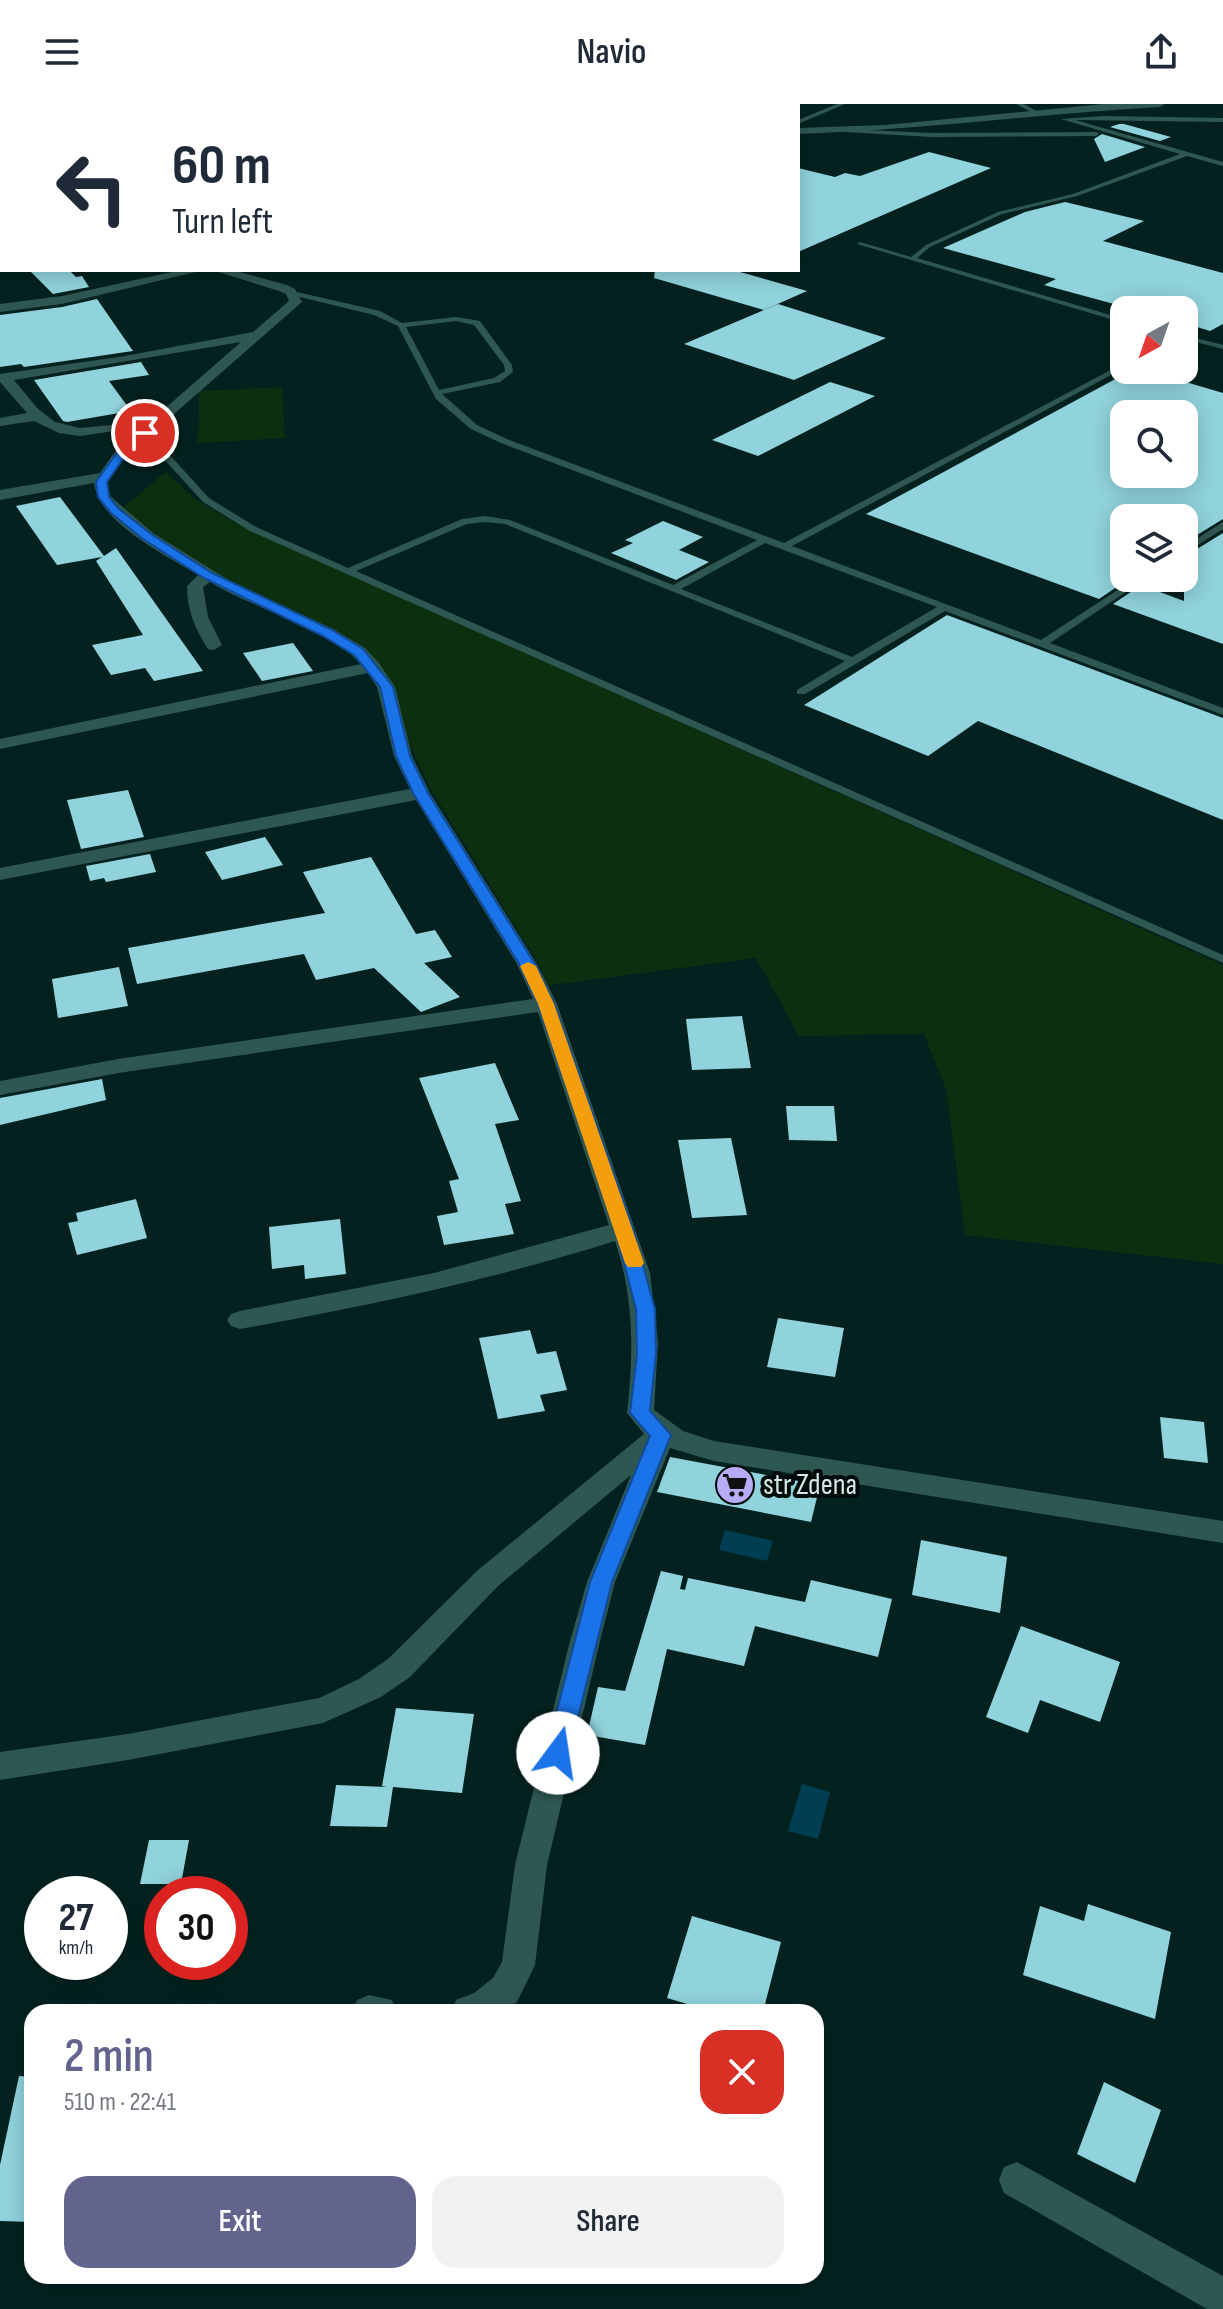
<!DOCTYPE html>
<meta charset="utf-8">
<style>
body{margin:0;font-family:"Sofia Sans Condensed",sans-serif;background:#f2f2f3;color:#1f2937;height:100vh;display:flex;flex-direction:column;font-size:30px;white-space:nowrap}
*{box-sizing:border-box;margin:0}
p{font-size:26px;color:#747a83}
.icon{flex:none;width:44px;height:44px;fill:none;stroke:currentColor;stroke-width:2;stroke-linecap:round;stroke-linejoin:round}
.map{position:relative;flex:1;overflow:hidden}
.side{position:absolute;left:24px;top:1900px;width:800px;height:280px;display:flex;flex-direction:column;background:#fff;border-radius:24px;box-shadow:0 4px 20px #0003}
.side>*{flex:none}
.top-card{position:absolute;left:0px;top:0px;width:800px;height:168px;box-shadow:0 4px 20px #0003;background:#fff;color:#1f2937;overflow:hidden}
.needle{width:52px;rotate:220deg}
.buttons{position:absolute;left:1110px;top:192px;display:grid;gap:16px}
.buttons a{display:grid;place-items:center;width:88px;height:88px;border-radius:16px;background:#fff;box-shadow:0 4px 20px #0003;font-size:40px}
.speed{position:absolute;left:24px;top:1772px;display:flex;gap:16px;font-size:40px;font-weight:700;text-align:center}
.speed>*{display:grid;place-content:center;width:104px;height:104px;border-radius:50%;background:#fff;box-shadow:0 4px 20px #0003;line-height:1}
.speed small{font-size:20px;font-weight:400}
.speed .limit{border:12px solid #d22;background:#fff;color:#111}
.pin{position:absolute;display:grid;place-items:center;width:68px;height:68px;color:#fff;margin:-34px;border:4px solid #fff;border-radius:50%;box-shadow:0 2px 8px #0007}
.me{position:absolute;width:88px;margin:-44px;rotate:14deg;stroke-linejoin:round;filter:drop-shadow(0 0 6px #0008)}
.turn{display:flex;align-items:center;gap:28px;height:168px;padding:0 40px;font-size:36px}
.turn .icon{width:104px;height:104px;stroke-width:2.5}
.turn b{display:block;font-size:56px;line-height:68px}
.round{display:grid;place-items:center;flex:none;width:84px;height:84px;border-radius:24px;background:#f2f2f3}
.headline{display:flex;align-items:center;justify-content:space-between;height:136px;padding:0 40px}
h1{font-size:48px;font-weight:600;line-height:60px;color:#63648e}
.button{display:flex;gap:16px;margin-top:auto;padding:16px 40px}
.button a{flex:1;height:92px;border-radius:24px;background:#63648e;color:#fff;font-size:32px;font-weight:600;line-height:92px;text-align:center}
.button a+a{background:#f2f2f3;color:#1f2937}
header{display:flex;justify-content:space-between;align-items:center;height:104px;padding:0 40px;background:#fff;font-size:36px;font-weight:600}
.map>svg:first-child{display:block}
.green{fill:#0c2f10}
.water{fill:#003e54}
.building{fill:#90d3dc;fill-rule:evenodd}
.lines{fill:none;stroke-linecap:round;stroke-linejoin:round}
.path{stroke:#47625f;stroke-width:2;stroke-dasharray:2 2;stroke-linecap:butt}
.lane{fill:#2f5752;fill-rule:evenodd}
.street{fill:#2f5752;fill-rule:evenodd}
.secondary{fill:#2f5752;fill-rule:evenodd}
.route{fill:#1a73e8;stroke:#114b97;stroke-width:2}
.slow{fill:#f59e0b}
.labels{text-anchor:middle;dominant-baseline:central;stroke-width:8;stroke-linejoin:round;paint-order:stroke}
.poi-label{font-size:30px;fill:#d4e9e6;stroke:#000a08;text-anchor:start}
</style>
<header><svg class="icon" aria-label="menu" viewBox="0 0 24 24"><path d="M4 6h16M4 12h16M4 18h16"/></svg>Navio<svg class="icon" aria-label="share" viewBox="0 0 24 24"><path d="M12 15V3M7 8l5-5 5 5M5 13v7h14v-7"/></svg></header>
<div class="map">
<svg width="1223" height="2205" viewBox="0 0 1223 2205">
<rect width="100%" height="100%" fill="#03221f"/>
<g class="green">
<path d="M282 283 285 334 198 339 199 287Z"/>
<path d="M166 368 195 395 235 419 1223 861V1160L965 1131 946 985 924 930 799 932 756 854 544 882 542 866 430 684 405 629 386 571 345 535 216 471 120 406Z"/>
</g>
<g class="water">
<path d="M725 1426 773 1437 767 1457 719 1446Z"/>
<path d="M802 1680 830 1688 818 1735 788 1727Z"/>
</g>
<g class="building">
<path d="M1119 20H1124L1171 33 1160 37 1110 23Z"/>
<path d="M1102 30 1145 43 1105 58 1094 35Z"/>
<path d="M929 48 991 64 798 148V64L835 73 845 69 860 72Z"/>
<path d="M1065 98 1144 117 1103 137 1223 169V220L1210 227 1184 219V206H1136L1044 181 1056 175 943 144 1025 108Z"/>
<path d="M29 166H69L76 173 82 172 89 183 53 190Z"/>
<path d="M655 166H733L807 187 764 206 654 174Z"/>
<path d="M97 195 133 247 24 263 21 260 0 263V211L62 203Z"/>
<path d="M778 200 886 234 794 276 684 240Z"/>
<path d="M141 258 149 271 109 277 131 307 67 318 63 317 34 276Z"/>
<path d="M1132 266H1145L1223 289V415L1184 439V414H1124V475L1127 476 1099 495 866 410ZM1124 310H1184V370H1124Z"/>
<path d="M830 278 875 292 758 352 712 336Z"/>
<path d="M60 393 104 452 116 444 203 567 154 577 145 564 111 571 92 541 143 531 96 457 102 453 57 461 16 402Z"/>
<path d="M663 417 703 433 679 446 709 458 676 476 611 449 633 439 625 436Z"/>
<path d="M1223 429V540L1113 500 1141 481 1184 497V453Z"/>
<path d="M947 511 1223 614V716L978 617 928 652 804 601Z"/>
<path d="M293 539 313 567 262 577 243 549Z"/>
<path d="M128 686 144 733 81 745 67 696Z"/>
<path d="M265 733 283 761 222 776 205 748Z"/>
<path d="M150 750 156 768 106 778 104 774 90 777 86 762Z"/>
<path d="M371 753 416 830 435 826 452 853 424 859 460 893 421 908 374 864 316 876 304 850 137 880 128 844 325 809 303 768Z"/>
<path d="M119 863 128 902 58 914 52 875Z"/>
<path d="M742 912 751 964 692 966 686 915Z"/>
<path d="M495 959 519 1016 495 1020 521 1097 505 1100 514 1130 444 1141 437 1112 458 1108 449 1077 459 1075 419 974Z"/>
<path d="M102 975 106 996 0 1021V994Z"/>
<path d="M786 1002H834L837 1037 789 1036Z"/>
<path d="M731 1034 747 1111 692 1114 678 1036Z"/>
<path d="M136 1095 147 1134 77 1151 68 1119 78 1117 76 1109Z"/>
<path d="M340 1115 346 1170 305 1175 304 1161 272 1165 269 1123Z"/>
<path d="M778 1214 844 1224 835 1273 767 1263Z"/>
<path d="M530 1226 537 1250 556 1247 567 1286 540 1291 545 1307 498 1315 479 1234Z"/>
<path d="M1160 1313 1204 1318 1208 1359 1164 1354Z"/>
<path d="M670 1353 820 1381 811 1418 657 1388Z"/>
<path d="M921 1436 1007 1453 1000 1509 912 1491Z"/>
<path d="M661 1467 683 1472 680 1485 685 1486 688 1474 805 1498 811 1476 892 1495 878 1553 755 1522 744 1562 667 1545 645 1641 587 1631 598 1583 625 1587Z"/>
<path d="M1021 1522 1120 1558 1100 1618 1040 1596 1028 1629 986 1613Z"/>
<path d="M396 1604 474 1610 462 1689 393 1683 387 1723 330 1722 336 1681 387 1683 382 1682Z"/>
<path d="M149 1736H189L181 1780H140Z"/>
<path d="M1088 1800 1171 1828 1155 1915 1023 1871 1040 1802 1084 1817Z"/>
<path d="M692 1812 781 1838 763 1908H714L667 1894Z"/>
<path d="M19 1972 32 1973V2118L0 2117V2061Z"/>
<path d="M1104 1978 1161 2006 1135 2079 1077 2050Z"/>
</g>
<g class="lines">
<path class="path" d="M18 2 21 0"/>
<g class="lane">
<path d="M837 0H845L798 20V16Z"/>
<path d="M1016 0H1024L1038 8 1033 9Z"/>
<path d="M1104 12 1223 14V18L1075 16 1223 58V62L1187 52 1077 92 1002 110 930 143 917 154 1124 215V219L857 140 860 138 911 153 926 141 998 108 1073 90 1180 50 1061 15Z"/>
<path d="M847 25 932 29 1096 28 1099 30 1096 32 932 33 845 28Z"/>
<path d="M288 186 380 207 402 219 456 213 480 217 512 261 513 268 500 278 442 290 477 321 507 335 784 439 1124 259V264L792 442 1041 536 1136 474H1147L1050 539 1223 604V611L945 507 805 590H797V586L845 557 505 420 485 418 467 420 356 467 1223 851V859L250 427 203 398 142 331V327H148L209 394 256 423 348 464 462 415 485 412 510 416 673 481 757 436 501 339 471 325 436 295 398 222 374 211 288 190ZM456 217 474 221 504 261 505 267 494 274 439 286 406 223ZM765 439 781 445 937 503 852 553 681 485Z"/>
<path d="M1184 231 1223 241V245L1184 235Z"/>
<path d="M1223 418V425L1184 450V443Z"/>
</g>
<g class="street">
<rect x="0" y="77" width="2" height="6"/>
<rect x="0" y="103" width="2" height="6"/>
<rect x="0" y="145" width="2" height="8"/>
<path d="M181 166H204L62 200 0 208V200L62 192Z"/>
<path d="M212 166H232L287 181 295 185 302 198 126 352 108 378 110 392 153 429 230 477 333 525 365 544 379 559 395 583 412 652 430 689 537 860 557 900 650 1169 658 1239 654 1306 683 1327 714 1337 1223 1417V1439L714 1357 670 1344 615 1478 600 1537 547 1761 535 1861 517 1898 504 1908H451L456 1896 474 1889 493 1874 502 1858 515 1761 570 1537 587 1478 631 1371 498 1482 410 1573 381 1593 323 1619 128 1656 0 1676V1648L128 1630 319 1594 359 1575 388 1555 478 1466 644 1330 627 1309C634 1249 634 1194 615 1137 492 1176 367 1202 240 1225L231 1222 227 1216 231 1210 240 1207 434 1169 609 1121 538 908 118 969 0 991V977L118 955 533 895 517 860 416 696 0 776V764L410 685 394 652 377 583 368 569 0 645V635L361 560C325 521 255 506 210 478L203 483 208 513 222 541 214 546 208 545C195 525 187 506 187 482L198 471C166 451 99 419 94 379L0 396V386L100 369 116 346 142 323 80 332 59 329 34 317 0 322V314L27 309 0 278V270L125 252 253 228 289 197 286 190 279 187ZM241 238 155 313 112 321 80 324 55 318 38 305 14 276Z"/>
<path d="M369 1891 392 1896 397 1908H352L357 1896Z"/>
<path d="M1017 2058 1223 2172V2205H1207L1004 2089 999 2076 1004 2063Z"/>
</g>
<path class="secondary" d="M1104 0H1165L1160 3C1039 10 919 26 798 30V24L885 21Z"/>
</g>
<path class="route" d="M141 327 150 329 125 352 107 378 109 393 119 405 151 430 212 469 332 526 363 545 393 583 410 652 428 689 535 860 554 900 633 1125 655 1205 656 1250 650 1307 671 1331 612 1478 569 1649 566 1656 558 1659 549 1656 546 1649 590 1478 650 1332 630 1309 637 1250 636 1205 615 1125 538 900 519 860 413 689 396 652 380 583 354 551 323 532 204 474 143 435 111 409 98 393 96 378 118 347Z"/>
<path class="slow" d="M528 858 536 862 554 900 644 1159 641 1163H628L625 1159 538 900 520 862Z"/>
<defs>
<symbol id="supermarket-disc" viewBox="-11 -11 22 22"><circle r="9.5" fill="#b6acf8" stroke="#000a08"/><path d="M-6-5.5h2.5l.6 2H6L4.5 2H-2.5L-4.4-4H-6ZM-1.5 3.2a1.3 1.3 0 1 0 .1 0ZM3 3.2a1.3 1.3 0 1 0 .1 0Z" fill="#111"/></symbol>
</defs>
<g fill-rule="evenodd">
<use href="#supermarket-disc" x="713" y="1359" width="44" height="44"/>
</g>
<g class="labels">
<g class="poi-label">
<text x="763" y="1381">str Zdena</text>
</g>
</g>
</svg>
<div class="buttons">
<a><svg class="needle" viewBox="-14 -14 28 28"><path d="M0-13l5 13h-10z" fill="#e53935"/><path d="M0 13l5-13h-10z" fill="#747a83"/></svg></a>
<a><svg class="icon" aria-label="search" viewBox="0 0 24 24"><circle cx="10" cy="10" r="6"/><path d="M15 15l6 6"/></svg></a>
<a><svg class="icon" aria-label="layers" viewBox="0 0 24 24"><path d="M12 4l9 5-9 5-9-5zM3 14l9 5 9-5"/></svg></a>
</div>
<div class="speed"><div>27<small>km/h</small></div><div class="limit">30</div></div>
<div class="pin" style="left:145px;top:329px;background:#d93025"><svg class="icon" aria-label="arrive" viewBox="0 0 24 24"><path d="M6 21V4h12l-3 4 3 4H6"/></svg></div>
<svg class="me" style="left:558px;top:1649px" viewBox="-20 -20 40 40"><circle r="19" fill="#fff"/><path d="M0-13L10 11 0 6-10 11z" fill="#1a73e8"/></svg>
<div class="top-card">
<div class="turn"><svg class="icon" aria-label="left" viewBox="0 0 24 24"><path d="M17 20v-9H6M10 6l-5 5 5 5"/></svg><div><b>60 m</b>Turn left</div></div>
</div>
<section class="side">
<div class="headline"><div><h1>2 min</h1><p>510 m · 22:41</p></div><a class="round" style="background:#d93025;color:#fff"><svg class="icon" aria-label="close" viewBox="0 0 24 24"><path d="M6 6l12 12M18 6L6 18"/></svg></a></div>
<div class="button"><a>Exit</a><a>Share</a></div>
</section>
</div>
